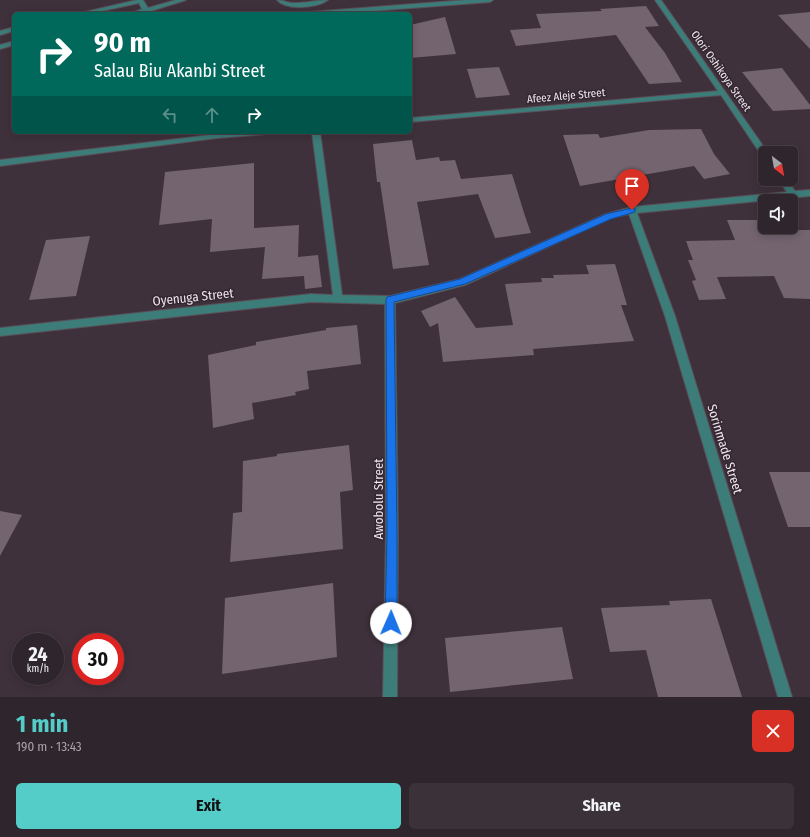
<!DOCTYPE html>
<meta charset="utf-8">
<style>
body{margin:0;font-family:"Fira Sans Condensed",sans-serif;background:#3b3138;color:#f1f3f6;height:100vh;display:flex;flex-direction:column;font-size:15px;white-space:nowrap}
*{box-sizing:border-box;margin:0}
p{font-size:13px;color:#a7a5a9}
.icon{flex:none;width:22px;height:22px;fill:none;stroke:currentColor;stroke-width:2;stroke-linecap:round;stroke-linejoin:round}
.map{position:relative;height:697px;overflow:hidden}
.side{display:flex;flex-direction:column;background:#2f252c;flex:1}
.side>*{flex:none}
.top-card{position:absolute;left:12px;top:12px;width:400px;height:122px;border-radius:6px;box-shadow:0 2px 10px #0003,0 0 0 1px #4a4248;background:#00695c;color:#fff;overflow:hidden}
.needle{width:26px;rotate:149deg}
.tools{position:absolute;left:758px;top:146px;display:grid;gap:8px}
.tools a{display:grid;place-items:center;width:40px;height:40px;border-radius:6px;background:#2f252c;box-shadow:0 2px 10px #0003,0 0 0 1px #4a4248;font-size:20px}
.speed{position:absolute;left:12px;top:633px;display:flex;gap:8px;font-size:20px;font-weight:700;text-align:center}
.speed>*{display:grid;place-content:center;width:52px;height:52px;border-radius:50%;background:#2f252c;box-shadow:0 2px 10px #0003,0 0 0 1px #4a4248;line-height:1}
.speed small{font-size:10px;font-weight:400}
.speed .limit{border:6px solid #d22;background:#fff;color:#111}
.pin{position:absolute;display:grid;place-items:center;width:34px;height:34px;color:#fff;margin:-41px -17px;border-radius:50% 50% 50% 0;rotate:-45deg;box-shadow:0 0 4px #0007}
.pin .icon{rotate:45deg}
.me{position:absolute;width:44px;margin:-22px;rotate:1deg;stroke-linejoin:round;filter:drop-shadow(0 0 3px #0008)}
.turn{display:flex;align-items:center;gap:14px;height:84px;padding:0 16px;font-size:18px}
.turn .icon{width:52px;height:52px;stroke-width:2.5}
.turn b{display:block;font-size:28px;line-height:34px}
.lanes{display:flex;align-items:center;height:38px;padding:0 16px;background:#0003;justify-content:center;gap:20px;direction:ltr}
.lanes .off{opacity:.35}
.round{display:grid;place-items:center;flex:none;width:42px;height:42px;border-radius:6px;background:#3b3138}
.summary{display:flex;align-items:center;justify-content:space-between;height:68px;padding:0 16px}
h1{font-size:24px;font-weight:700;line-height:30px;color:#54cdc8}
.primary-button{display:flex;gap:8px;margin-top:auto;padding:8px 16px}
.primary-button a{flex:1;height:46px;border-radius:6px;background:#54cdc8;color:#111;font-size:16px;font-weight:700;line-height:46px;text-align:center}
.primary-button a+a{background:#3b3138;color:#f1f3f6}
.map>svg:first-child{display:block}
.building{fill:#736470}
.lines{fill:none;stroke-linecap:round;stroke-linejoin:round}
.minor-casing{stroke:#5b4e57;stroke-width:2}
.minor{fill:#3c7c79;fill-rule:evenodd}
.route{fill:#1a73e8;stroke:#114b97}
.labels{text-anchor:middle;dominant-baseline:central;stroke-width:3;stroke-linejoin:round;paint-order:stroke}
.far-street-label{font-size:11px;fill:#efe6ed;stroke:#342731}
.street-label{font-size:13px;fill:#efe6ed;stroke:#342731}
</style>
<div class="map">
<svg width="810" height="697" viewBox="0 0 810 697">
<rect width="100%" height="100%" fill="#3f313b"/>
<g class="building">
<path d="M646 6 659 26 645 27 665 53 682 82 649 84 616 35 516 46 510 30 541 28 536 14 602 11 600 9Z"/>
<path d="M810 12V49L778 15Z"/>
<path d="M445 17 456 54 410 58V25Z"/>
<path d="M499 67 510 95 476 98 467 69Z"/>
<path d="M782 68 810 105V109L773 111 742 72Z"/>
<path d="M701 129 714 154 730 174 704 179 694 166 580 186 563 135 598 134 600 138 649 130Z"/>
<path d="M412 140 416 160 439 157 440 161 455 160 461 179 512 174 525 216 531 233 495 238 478 194 417 202 429 265 393 269 380 182H377L373 144Z"/>
<path d="M254 163V228L299 225 298 257 318 255 322 287 305 289 304 276 262 279 265 247 210 252 212 219 159 225 165 172Z"/>
<path d="M727 220H761L766 230H810V299L784 298 774 276 717 277 726 299 699 300 692 281 696 280 688 260H693L686 241 735 240Z"/>
<path d="M90 236 76 296 29 300 46 240Z"/>
<path d="M615 264 627 305H621L634 341 533 349 534 355 443 362 438 323 430 327 421 311 455 297 476 328 513 325 505 284 542 282 541 278H554L553 275 589 274 586 265Z"/>
<path d="M357 325 361 364 307 371 309 389 295 392 296 395 252 403 254 419 213 428 208 355 256 345V342L326 330V328Z"/>
<path d="M349 445 353 490 340 492 343 549 230 562 233 513 242 512 243 461 277 456V454Z"/>
<path d="M769 472H810V527H788Z"/>
<path d="M0 511 22 515 0 556Z"/>
<path d="M333 583 337 657 222 674 225 598Z"/>
<path d="M711 599 742 697H658L646 650 610 652 601 608 670 605 669 601Z"/>
<path d="M562 627 573 679 450 692 445 638Z"/>
</g>
<g class="lines">
<defs>
<g id="minor">
<path d="M137 0H143L148 8 176 0H186L151 11 155 14H148L145 12 129 14 142 9 139 3 88 14H76Z"/>
<path d="M277 0C284 0 289 4 296 3 307 3 317 0 328 0 317 8 287 11 277 0Z"/>
<path d="M466 0H493L490 2 333 14H306L309 12Z"/>
<path d="M655 0H661L768 153H765V157L762 156 721 95 410 122V118L718 91Z"/>
<path d="M14 27V31L0 35V31Z"/>
<path d="M14 41V45L0 49V45Z"/>
<path d="M236 132H271L267 134 217 138 0 166V160Z"/>
<path d="M312 132H320L342 295 390 296 460 279 606 214 632 207 787 192 778 179H786L795 191 810 190V196L637 213 675 316 792 697H778L665 316 629 214 611 218 465 285 395 303 398 533 397 697H383L386 533 385 304 311 302 0 336V328L311 294 333 295Z"/>
</g>
</defs>
<use href="#minor" class="minor-casing"/>
<use href="#minor" class="minor"/>
</g>
<path class="route" d="M632 208H635V212L611 219 465 284 394 302 397 534V623L395 627 391 629 387 627 385 623 387 534 386 300 387 297 460 279 606 214Z"/>
<g class="labels">
<g class="far-street-label">
<text transform="translate(721 71) rotate(55)">Olori Oshikoya Street</text>
<text transform="translate(566 96) rotate(-5)">Afeez Aleje Street</text>
</g>
<g class="street-label">
<text transform="translate(193 297) rotate(-6)">Oyenuga Street</text>
<text transform="translate(725 449) rotate(73)">Sorinmade Street</text>
<text transform="translate(378 499) rotate(-90)">Awobolu Street</text>
</g>
</g>
</svg>
<div class="tools">
<a><svg class="needle" viewBox="-14 -14 28 28"><path d="M0-13l5 13h-10z" fill="#e53935"/><path d="M0 13l5-13h-10z" fill="#a7a5a9"/></svg></a>
<a><svg class="icon" aria-label="sound" viewBox="0 0 24 24"><path d="M4 9h4l5-4v14l-5-4H4zM17 9q2 3 0 6"/></svg></a>
</div>
<div class="speed"><div>24<small>km/h</small></div><div class="limit">30</div></div>
<div class="pin" style="left:632px;top:210px;background:#d93025"><svg class="icon" aria-label="arrive" viewBox="0 0 24 24"><path d="M6 21V4h12l-3 4 3 4H6"/></svg></div>
<svg class="me" style="left:391px;top:623px" viewBox="-20 -20 40 40"><circle r="19" fill="#fff"/><path d="M0-13L10 11 0 6-10 11z" fill="#1a73e8"/></svg>
<div class="top-card">
<div class="turn"><svg class="icon" aria-label="right" viewBox="0 0 24 24"><path d="M7 20v-9h11M14 6l5 5-5 5"/></svg><div><b>90 m</b>Salau Biu Akanbi Street</div></div>
<div class="lanes"><svg class="icon off" aria-label="left" viewBox="0 0 24 24"><path d="M17 20v-9H6M10 6l-5 5 5 5"/></svg><svg class="icon off" aria-label="ahead" viewBox="0 0 24 24"><path d="M12 20V5M6 11l6-6 6 6"/></svg><svg class="icon" aria-label="right" viewBox="0 0 24 24"><path d="M7 20v-9h11M14 6l5 5-5 5"/></svg></div>
</div>
</div>
<section class="side">
<div class="summary"><div><h1>1 min</h1><p>190 m · 13:43</p></div><a class="round" style="background:#d93025;color:#fff"><svg class="icon" aria-label="close" viewBox="0 0 24 24"><path d="M6 6l12 12M18 6L6 18"/></svg></a></div>
<div class="primary-button"><a>Exit</a><a>Share</a></div>
</section>
